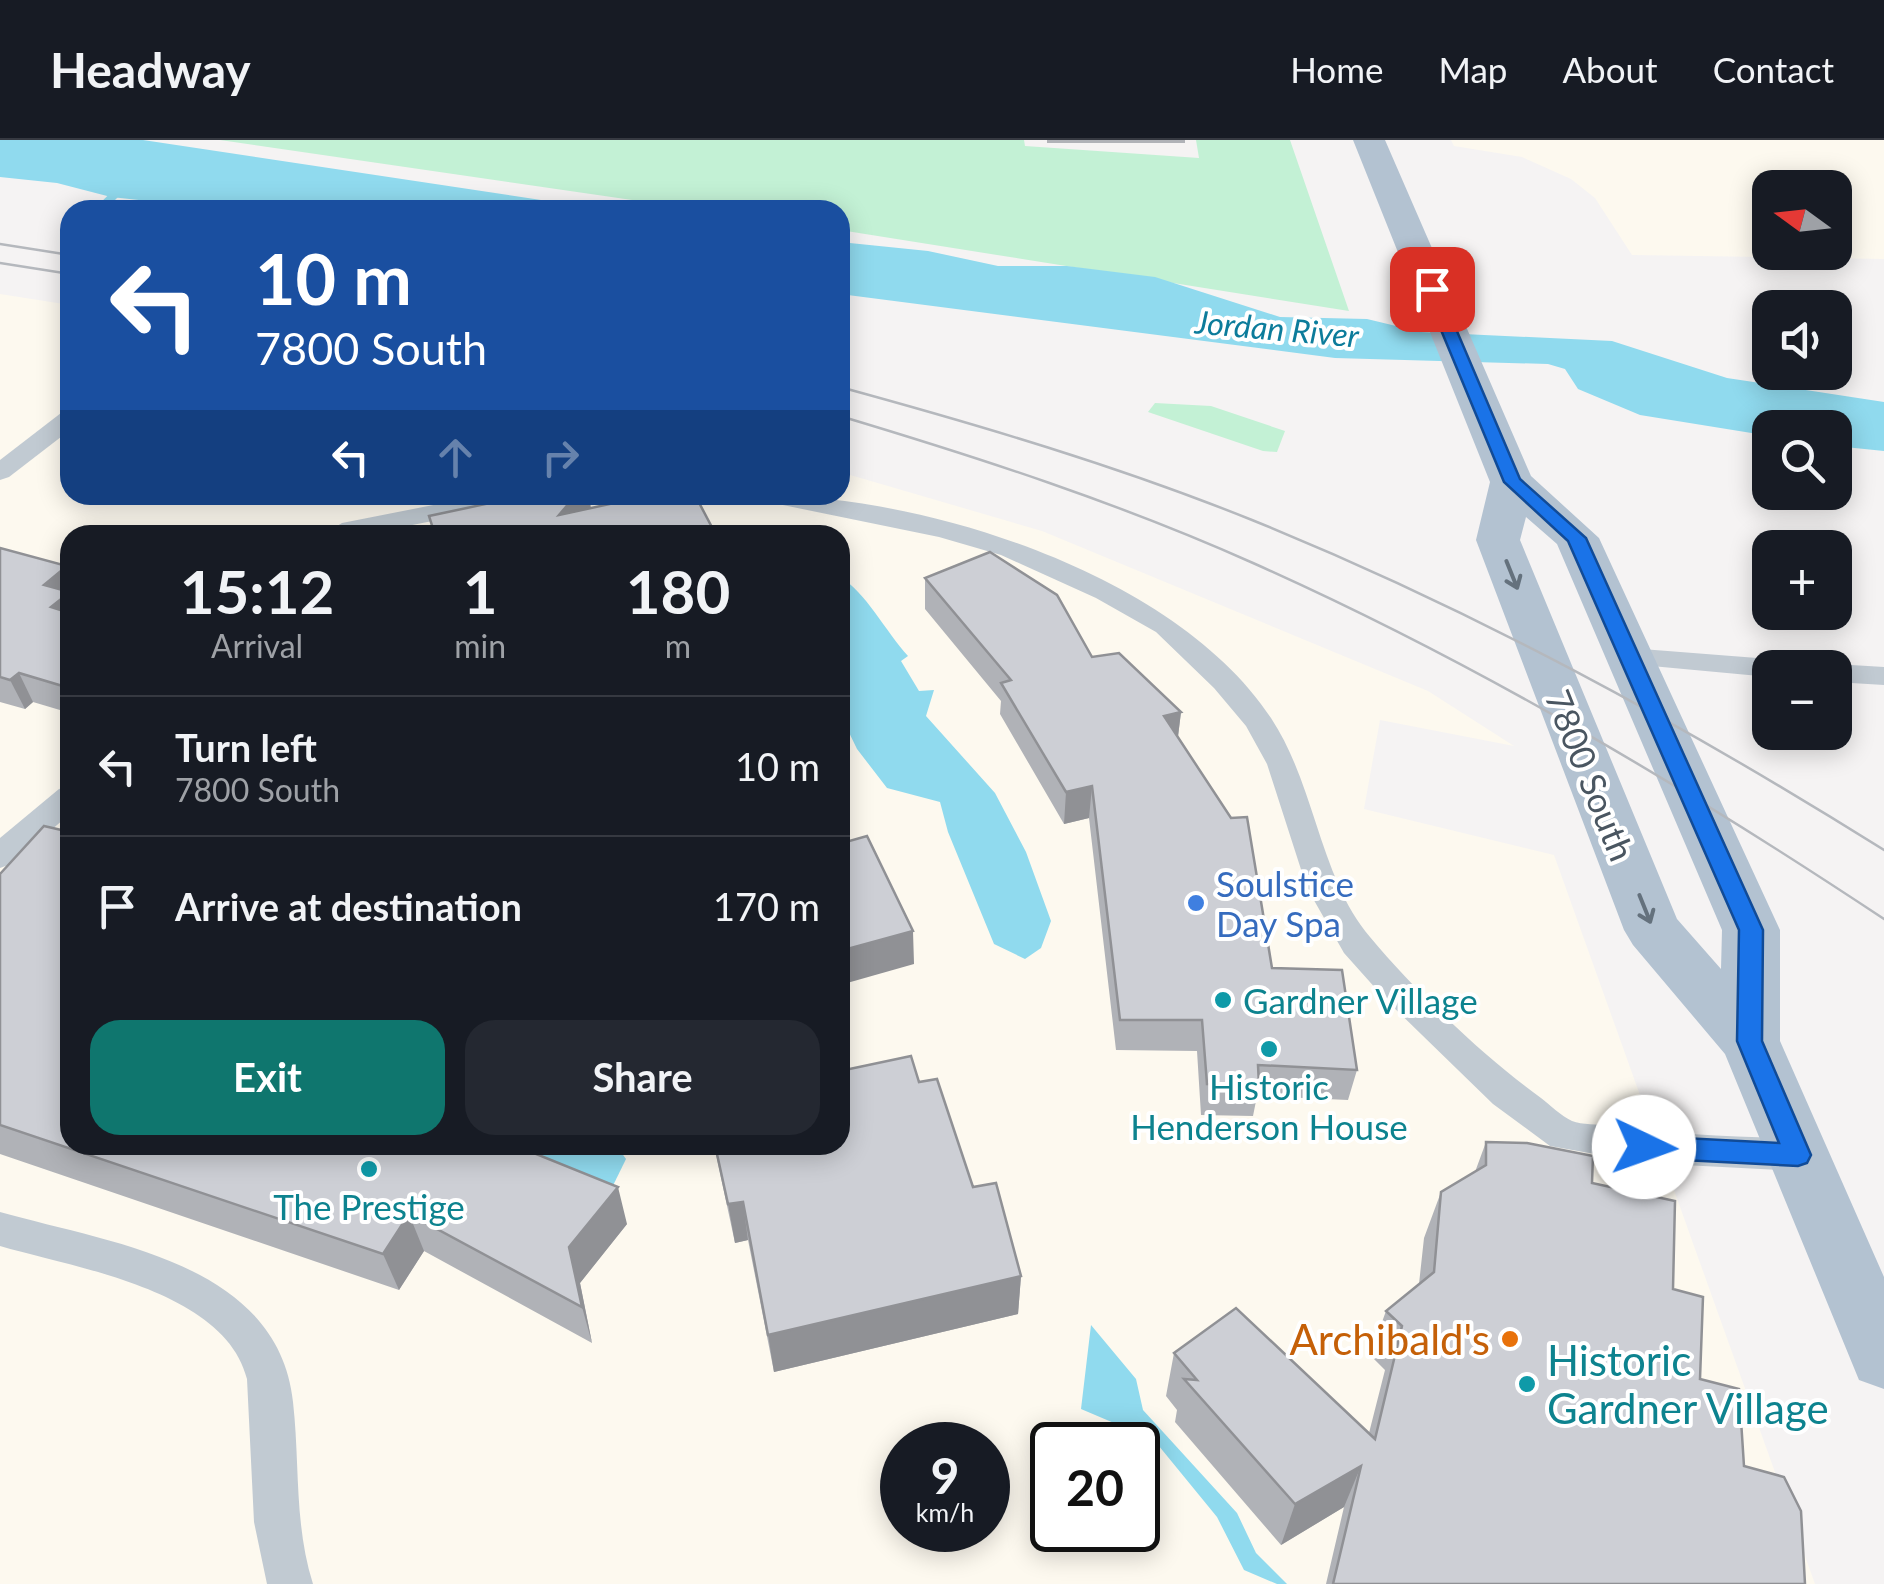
<!DOCTYPE html>
<meta charset="utf-8">
<style>
body{margin:0;font-family:Lato,sans-serif;background:#242831;color:#f1f3f6;height:100vh;display:flex;flex-direction:column;font-size:38px;white-space:nowrap}
*{box-sizing:border-box;margin:0}
p{font-size:32px;color:#9ea1a6}
.icon{flex:none;width:55px;height:55px;fill:none;stroke:currentColor;stroke-width:2;stroke-linecap:round;stroke-linejoin:round}
.map{position:relative;flex:1;overflow:hidden}
.panel{position:absolute;left:60px;top:385px;width:790px;height:630px;display:flex;flex-direction:column;background:#171b24;border-radius:30px;box-shadow:0 5px 25px #0003}
.panel>*{flex:none}
.hud{position:absolute;left:60px;top:60px;width:790px;height:305px;border-radius:30px;box-shadow:0 5px 25px #0003;background:#1a4fa0;color:#fff;overflow:hidden}
.needle{width:65px;rotate:285deg}
.controls{position:absolute;left:1752px;top:30px;display:grid;gap:20px}
.controls a{display:grid;place-items:center;width:100px;height:100px;border-radius:20px;background:#171b24;box-shadow:0 5px 25px #0003;font-size:50px}
.speed{position:absolute;left:880px;top:1282px;display:flex;gap:20px;font-size:50px;font-weight:700;text-align:center}
.speed>*{display:grid;place-content:center;width:130px;height:130px;border-radius:50%;background:#171b24;box-shadow:0 5px 25px #0003;line-height:1}
.speed small{font-size:25px;font-weight:400}
.speed .limit{border:5px solid #111;border-radius:15px;background:#fff;color:#111}
.pin{position:absolute;display:grid;place-items:center;width:85px;height:85px;color:#fff;margin:-42px;border-radius:20px;box-shadow:0 5px 15px #0006}
.me{position:absolute;width:110px;margin:-55px;rotate:93deg;stroke-linejoin:round;filter:drop-shadow(0 0 8px #0008)}
.turn{display:flex;align-items:center;gap:35px;height:210px;padding:0 30px;font-size:45px}
.turn .icon{width:130px;height:130px;stroke-width:2.5}
.turn b{display:block;font-size:70px;line-height:85px}
.lanes{display:flex;align-items:center;height:95px;padding:0 30px;background:#0003;justify-content:center;gap:50px;direction:ltr}
.lanes .off{opacity:.35}
.eta{display:flex;justify-content:space-evenly;align-items:center;height:170px;text-align:center}
.eta b{font-size:60px;font-weight:700;line-height:70px}
.action{display:flex;gap:20px;margin-top:auto;padding:20px 30px}
.action a{flex:1;height:115px;border-radius:30px;background:#0f766e;color:#fff;font-size:40px;font-weight:700;line-height:115px;text-align:center}
.action a+a{background:#242831;color:#f1f3f6}
ul{padding:0;list-style:none}
li{display:flex;align-items:center;gap:30px;height:140px;padding:0 30px;border-top:2px solid #363941}
li div{flex:1}
li b{display:block;font-size:38px}
li em{font-style:normal}
header{display:flex;align-items:center;gap:60px;box-sizing:border-box;height:140px;padding:0 50px;background:#171b24;border-bottom:2px solid #363941}
header strong{font-size:48px}
nav{display:flex;gap:55px;margin-inline-start:auto;font-size:35px}
.map>svg:first-child{display:block}
.commercial{fill:#fdf9ef;fill-rule:evenodd}
.green{fill:#c3f1d5}
.water{fill:#90daee}
.lines{fill:none;stroke-linecap:round;stroke-linejoin:round}
.stream{fill:#90daee;fill-rule:evenodd}
.lane{fill:#c1cad2;fill-rule:evenodd}
.primary{fill:#b3c2d1;fill-rule:evenodd}
.tram{stroke:#b5b8bd;stroke-width:2.5}
.wall{fill:#b0b2b7}
.shaded-wall{fill:#909195}
.building{fill:#cdcfd5;stroke:#909195;stroke-width:2.5}
.oneway{stroke:#64717d}
.route{fill:#1a73e8;stroke:#114b97;stroke-width:2.5}
.shop-dot{fill:#3f7fe0;stroke:#fff;stroke-width:4}
.culture-dot{fill:#0f9aa8;stroke:#fff;stroke-width:4}
.food-dot{fill:#e8710a;stroke:#fff;stroke-width:4}
.labels{text-anchor:middle;dominant-baseline:central;stroke-width:8;stroke-linejoin:round;paint-order:stroke}
.far-water-label{font-size:32px;font-style:italic;fill:#0c7c9b;stroke:#fff}
.street-label{font-size:35px;fill:#4a5661;stroke:#fff}
.shop-label{font-size:35px;fill:#366cbe;stroke:#fff;text-anchor:start}
.culture-label{font-size:35px;fill:#0d838f;stroke:#fff}
.near-food-label{font-size:42px;fill:#c56008;stroke:#fff;text-anchor:end}
.near-culture-label{font-size:42px;fill:#0d838f;stroke:#fff;text-anchor:start}
</style>
<header>
<strong>Headway</strong>
<nav><a>Home</a><a>Map</a><a>About</a><a>Contact</a></nav>
</header>
<div class="map">
<svg width="1884" height="1444" viewBox="0 0 1884 1444">
<rect width="100%" height="100%" fill="#f5f3f3"/>
<g class="commercial">
<path d="M1451 0H1884V119L1632 115 1595 58 1571 39 1522 17 1454 6ZM1770 48H1835V112H1770Z"/>
<path d="M0 154 70 165V355H840V332L1042 391 1428 551 1514 606 1380 580 1364 669 1554 715 1815 1444H0ZM70 395H840V1005H70ZM902 1305H988V1390H902ZM1052 1305H1138V1390H1052Z"/>
</g>
<g class="green">
<path d="M220 0H1024L1025 6 1199 18 1196 0H1290L1349 171 840 90V70H701Z"/>
<path d="M1155 263 1211 266 1285 291 1277 312 1263 311 1148 272Z"/>
</g>
<g class="water">
<path d="M0 0H143L607 70H231L111 57 57 43 0 37Z"/>
<path d="M840 102 928 111 998 126H1067L1155 137 1280 177 1367 179 1421 192 1612 201 1727 238 1884 262V311L1835 306V288H1770V296L1640 275 1578 249 1565 229 1548 224 1335 218 840 154Z"/>
<path d="M840 437C865 451 886 492 908 516L901 521 919 551 934 550 926 576 995 653 1026 712 1051 781 1041 808 1025 819 994 804 948 692 940 662 887 648 857 609 840 574Z"/>
<path d="M498 1005H616L626 1019 603 1066Z"/>
<path d="M1091 1185 1136 1239 1143 1270 1237 1373 1256 1413 1287 1444H1277L1244 1430 1217 1377 1154 1300 1081 1269Z"/>
</g>
<g class="lines">
<path class="stream" d="M125 39 134 41 105 70H97V66Z"/>
<g class="lane">
<path d="M70 271V290L9 337 0 340V320L61 273Z"/>
<path d="M484 355H536L523 363 362 395H332L329 391 342 383Z"/>
<path d="M760 355C925 355 1176 434 1271 578 1305 630 1314 690 1339 746 1346 763 1358 783 1370 797 1415 851 1484 917 1541 958 1550 965 1561 976 1572 981 1582 985 1598 984 1609 986 1672 995 1735 996 1798 999L1811 1004 1817 1015 1811 1026 1798 1031 1645 1023 1550 1006 1493 964 1386 860 1344 813 1307 748 1267 624 1246 586 1214 548 1156 492 1096 458 1001 415 939 397 773 363Z"/>
<path d="M1629 508 1770 519 1780 521 1784 528H1770V537L1619 523 1615 517 1619 511Z"/>
<path d="M1835 524 1884 527V545L1835 542V528H1824Z"/>
<path d="M70 646V674L11 724 0 728V698L59 649Z"/>
<path d="M0 1072C109 1103 278 1122 293 1262 300 1324 294 1384 313 1444H267L254 1382 247 1239C225 1150 75 1128 0 1106Z"/>
</g>
<path class="primary" d="M1353 0H1385L1531 336 1599 398 1780 790V901L1884 1137V1249L1859 1240 1725 914 1633 805 1624 790 1476 400 1490 342ZM1526 377 1557 404 1722 790 1721 829 1677 779 1520 400Z"/>
<g class="tram">
<path d="M0 104 70 115"/>
<path d="M0 123 70 134"/>
<path d="M840 247C979 285 1118 326 1252 380 1474 470 1681 583 1884 710"/>
<path d="M840 276C980 318 1119 363 1253 423 1475 522 1682 645 1884 779"/>
</g>
</g>
<g class="wall">
<rect x="1047" y="0" width="138" height="3"/>
<path d="M0 408 67 426 70 434V573L33 562 25 569 0 562Z"/>
<path d="M925 438 1092 517 1181 572 1178 597 1272 828 1357 930 1348 960 1257 956 1253 976 1201 975 1197 911 1116 910 1089 678 1064 684 1000 574 1001 561 925 469Z"/>
<path d="M0 734 70 1005 627 1084 580 1143 592 1203 424 1111 399 1150 0 1014Z"/>
<path d="M919 942 1021 1136 1018 1174 774 1232 748 1100 735 1103 714 1005H840Z"/>
<path d="M1486 1002 1592 1043 1673 1149 1700 1239 1805 1444H1326L1344 1367 1281 1405 1175 1282 1177 1270 1166 1256 1174 1213 1369 1293 1385 1230 1370 1215 1386 1171 1419 1144 1424 1098 1441 1052 1475 1032Z"/>
</g>
<g class="shaded-wall">
<path d="M576 355H589L592 375H559Z"/>
<path d="M67 426 70 434V505L51 467 44 445Z"/>
<path d="M19 533 33 562 25 569 10 540Z"/>
<path d="M1181 572 1177 604 1164 576Z"/>
<path d="M1092 646 1089 678 1064 684 1066 652Z"/>
<path d="M913 791 914 824 840 845V811Z"/>
<path d="M618 1047 627 1084 580 1143 592 1203 582 1167 569 1107Z"/>
<path d="M743 1062 748 1100 735 1103 728 1064Z"/>
<path d="M409 1074 424 1111 399 1150 383 1114Z"/>
<path d="M1021 1136 1018 1174 774 1232 768 1195Z"/>
<path d="M1361 1326 1344 1367 1281 1405 1295 1364Z"/>
</g>
<g class="building">
<path d="M528 355H576L559 375 651 355H695L716 395H435L429 376Z"/>
<path d="M0 408 67 426 44 445 70 452 51 467 70 473V490L65 494 70 496V543L66 547 19 533 10 540 0 537Z"/>
<path d="M990 412 1057 455 1092 517 1119 513 1181 572 1164 576 1231 678 1247 677 1272 828 1342 830 1357 930 1258 925 1259 946 1207 944 1202 880H1120L1092 646 1066 652 1001 543 1011 540 925 438Z"/>
<path d="M840 678 846 702 867 696 913 791 840 811Z"/>
<path d="M44 686 70 692V1005H514L618 1047 569 1107 582 1167 409 1074 383 1114 0 985V734Z"/>
<path d="M911 916 919 942 937 939 973 1047 996 1043 1021 1136 768 1195 743 1062 728 1064 715 1005H840V931Z"/>
<path d="M1486 1002 1527 1003 1593 1016 1592 1043 1675 1061 1673 1149 1703 1157 1700 1239 1739 1249 1744 1326 1784 1337 1801 1371 1805 1444H1333L1361 1326 1295 1364 1184 1239 1197 1240 1174 1213 1236 1168 1375 1299 1402 1186 1386 1171 1434 1132 1441 1052 1486 1025Z"/>
</g>
<defs><path id="oneway-shaft" d="M-6 0H5M1.5-3L5.5 0L1.5 3" fill="none" stroke-width="1.6" stroke-linecap="round" stroke-linejoin="round" transform="scale(2.5)"/></defs>
<g class="oneway">
<use href="#oneway-shaft" transform="translate(1512 435) rotate(68)"/>
<use href="#oneway-shaft" transform="translate(1645 769) rotate(68)"/>
</g>
<path class="route" d="M1432 144 1439 149 1520 339 1586 398 1763 790 1762 901 1811 1015 1807 1023 1798 1026 1644 1018 1635 1015 1631 1007 1635 999 1644 996 1779 1003 1737 901 1739 790 1568 401 1504 342 1424 149Z"/>
<circle class="shop-dot" cx="1196" cy="763" r="10"/>
<g class="culture-dot">
<circle cx="1223" cy="860" r="10"/>
<circle cx="1269" cy="909" r="10"/>
<circle cx="369" cy="1029" r="10"/>
<circle cx="1527" cy="1244" r="10"/>
</g>
<circle class="food-dot" cx="1510" cy="1199" r="10"/>
<g class="labels">
<g class="far-water-label">
<text transform="translate(1277 188) rotate(5)">Jordan River</text>
</g>
<g class="street-label">
<text transform="translate(1591 635) rotate(68)">7800 South</text>
</g>
<g class="shop-label">
<text x="1216" y="743">Soulstice<tspan x="1216" dy="40">Day Spa</tspan></text>
</g>
<g class="culture-label">
<text x="1243" y="860" text-anchor="start">Gardner Village</text>
<text x="1269" y="946">Historic<tspan x="1269" dy="40">Henderson House</tspan></text>
<text x="369" y="1066">The Prestige</text>
</g>
<g class="near-food-label">
<text x="1490" y="1199">Archibald's</text>
</g>
<g class="near-culture-label">
<text x="1547" y="1220">Historic<tspan x="1547" dy="48">Gardner Village</tspan></text>
</g>
</g>
</svg>
<div class="controls">
<a><svg class="needle" viewBox="-14 -14 28 28"><path d="M0-13l5 13h-10z" fill="#e53935"/><path d="M0 13l5-13h-10z" fill="#9ea1a6"/></svg></a>
<a><svg class="icon" aria-label="sound" viewBox="0 0 24 24"><path d="M4 9h4l5-4v14l-5-4H4zM17 9q2 3 0 6"/></svg></a>
<a><svg class="icon" aria-label="search" viewBox="0 0 24 24"><circle cx="10" cy="10" r="6"/><path d="M15 15l6 6"/></svg></a>
<a>+</a>
<a>−</a>
</div>
<div class="speed"><div>9<small>km/h</small></div><div class="limit">20</div></div>
<div class="pin" style="left:1432px;top:149px;background:#d93025"><svg class="icon" aria-label="arrive" viewBox="0 0 24 24"><path d="M6 21V4h12l-3 4 3 4H6"/></svg></div>
<svg class="me" style="left:1644px;top:1007px" viewBox="-20 -20 40 40"><circle r="19" fill="#fff"/><path d="M0-13L10 11 0 6-10 11z" fill="#1a73e8"/></svg>
<div class="hud">
<div class="turn"><svg class="icon" aria-label="left" viewBox="0 0 24 24"><path d="M17 20v-9H6M10 6l-5 5 5 5"/></svg><div><b>10 m</b>7800 South</div></div>
<div class="lanes"><svg class="icon" aria-label="left" viewBox="0 0 24 24"><path d="M17 20v-9H6M10 6l-5 5 5 5"/></svg><svg class="icon off" aria-label="ahead" viewBox="0 0 24 24"><path d="M12 20V5M6 11l6-6 6 6"/></svg><svg class="icon off" aria-label="right" viewBox="0 0 24 24"><path d="M7 20v-9h11M14 6l5 5-5 5"/></svg></div>
</div>
<section class="panel">
<div class="eta">
<div><b>15:12</b><p>Arrival</p></div>
<div><b>1</b><p>min</p></div>
<div><b>180</b><p>m</p></div>
</div>
<ul>
<li><svg class="icon" aria-label="left" viewBox="0 0 24 24"><path d="M17 20v-9H6M10 6l-5 5 5 5"/></svg><div><b>Turn left</b><p>7800 South</p></div><em>10 m</em></li>
<li><svg class="icon" aria-label="arrive" viewBox="0 0 24 24"><path d="M6 21V4h12l-3 4 3 4H6"/></svg><div><b>Arrive at destination</b></div><em>170 m</em></li>
</ul>
<div class="action"><a>Exit</a><a>Share</a></div>
</section>
</div>
